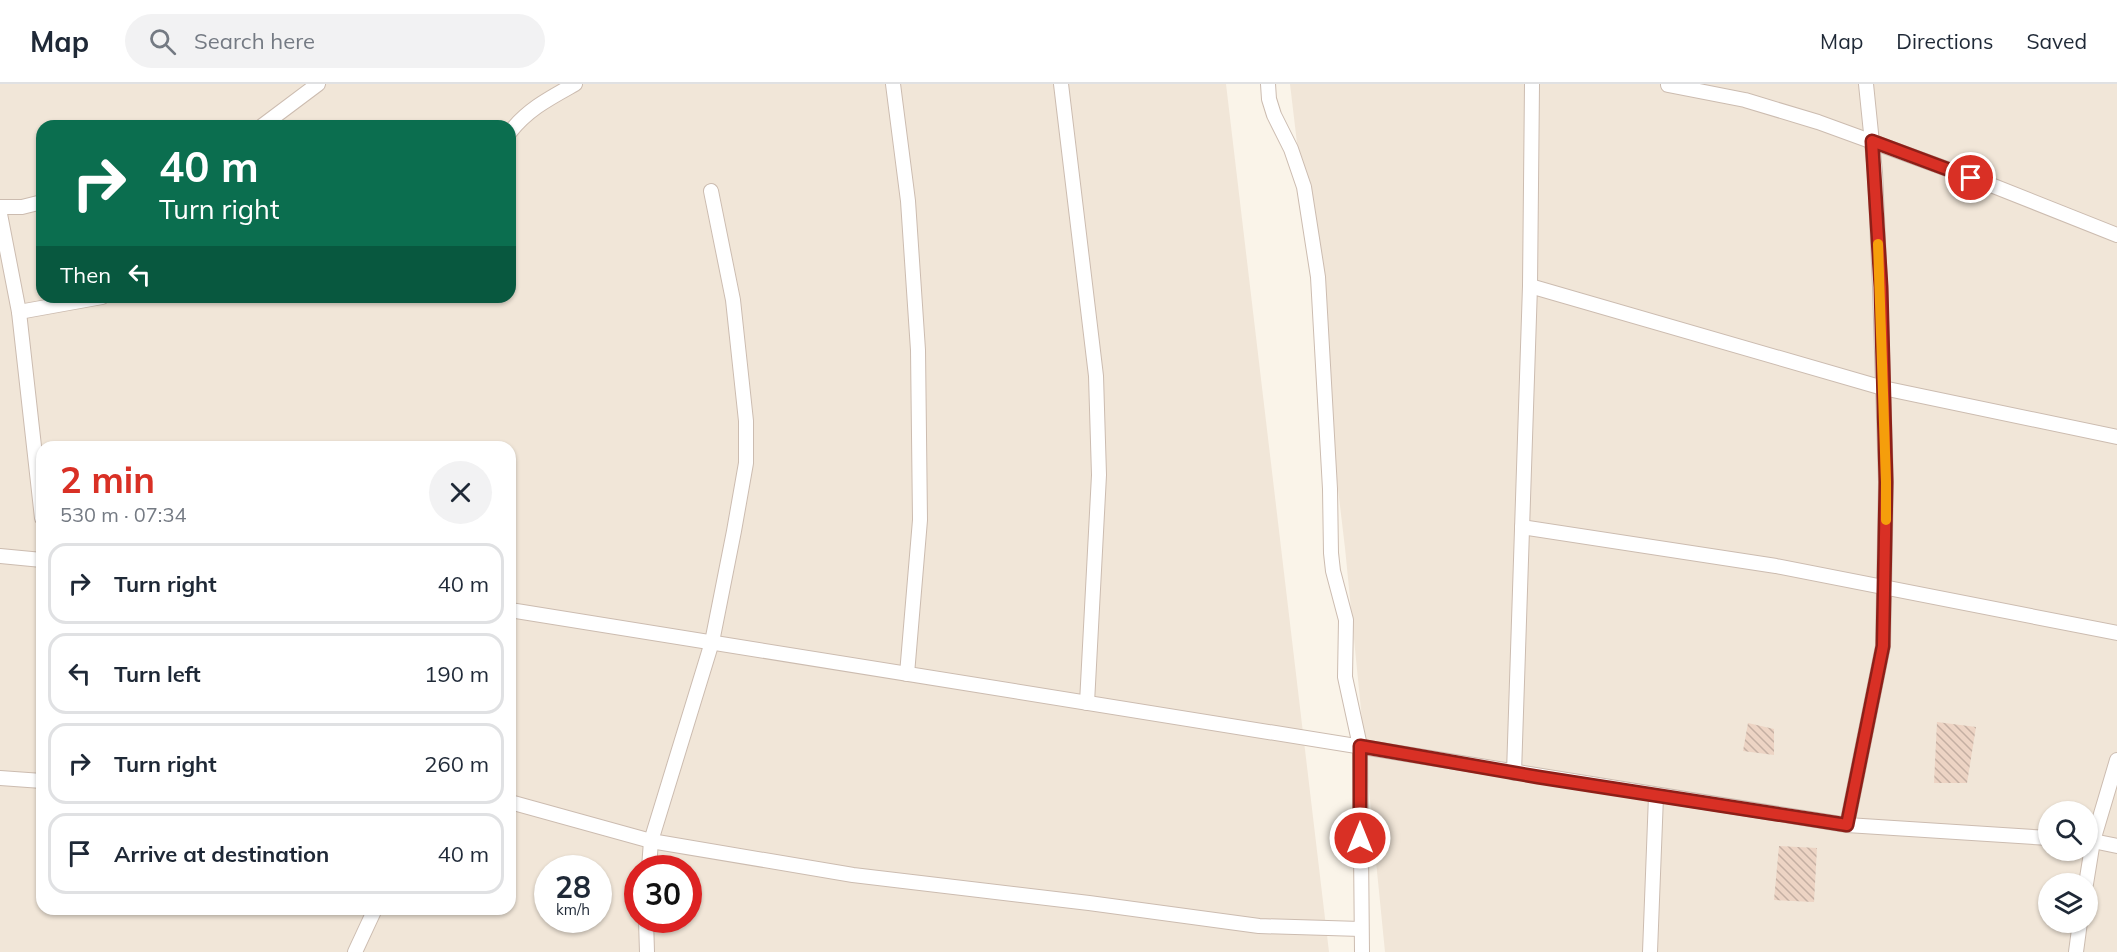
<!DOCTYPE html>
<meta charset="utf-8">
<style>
body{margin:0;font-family:Mulish,sans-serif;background:#f2f2f3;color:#1f2937;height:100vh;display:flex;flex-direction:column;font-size:22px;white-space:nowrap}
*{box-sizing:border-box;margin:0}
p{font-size:20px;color:#747a83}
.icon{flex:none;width:33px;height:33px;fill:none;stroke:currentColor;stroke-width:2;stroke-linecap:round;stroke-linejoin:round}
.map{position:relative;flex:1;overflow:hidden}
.drawer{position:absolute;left:36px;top:357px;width:480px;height:474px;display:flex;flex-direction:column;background:#fff;border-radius:18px;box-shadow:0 2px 4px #0004}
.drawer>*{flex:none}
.banner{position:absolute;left:36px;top:36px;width:480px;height:183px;border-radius:18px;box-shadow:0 2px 4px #0004;background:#0b6e4f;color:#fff;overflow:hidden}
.controls{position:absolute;left:2038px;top:717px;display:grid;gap:12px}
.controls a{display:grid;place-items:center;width:60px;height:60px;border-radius:50%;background:#fff;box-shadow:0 2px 4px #0004;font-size:30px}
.speed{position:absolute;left:534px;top:771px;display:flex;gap:12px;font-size:30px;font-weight:700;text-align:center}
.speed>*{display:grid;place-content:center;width:78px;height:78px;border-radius:50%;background:#fff;box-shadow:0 2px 4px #0004;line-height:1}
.speed small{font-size:15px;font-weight:400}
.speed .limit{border:9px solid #d22;background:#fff;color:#111}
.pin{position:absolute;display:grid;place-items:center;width:51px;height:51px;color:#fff;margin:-26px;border:3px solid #fff;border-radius:50%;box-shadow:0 2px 6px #0007}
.me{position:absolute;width:66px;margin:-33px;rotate:0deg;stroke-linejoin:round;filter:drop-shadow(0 0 4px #0008)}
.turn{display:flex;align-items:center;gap:21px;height:126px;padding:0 24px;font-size:27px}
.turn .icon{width:78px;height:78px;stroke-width:2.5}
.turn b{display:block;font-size:42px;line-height:51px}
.then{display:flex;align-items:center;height:57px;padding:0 24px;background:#0003;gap:12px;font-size:22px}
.round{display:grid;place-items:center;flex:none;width:63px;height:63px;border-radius:32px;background:#f2f2f3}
.summary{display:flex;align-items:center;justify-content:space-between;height:102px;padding:0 24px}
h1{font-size:36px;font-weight:700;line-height:45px;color:#d93025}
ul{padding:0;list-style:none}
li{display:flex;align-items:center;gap:18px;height:81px;margin:0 12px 9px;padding:0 12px;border:3px solid #e0e1e3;border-radius:18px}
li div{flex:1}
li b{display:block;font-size:22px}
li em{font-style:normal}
header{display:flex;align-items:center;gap:36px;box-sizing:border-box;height:84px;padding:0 30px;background:#fff;border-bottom:2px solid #e0e1e3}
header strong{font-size:28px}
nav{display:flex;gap:33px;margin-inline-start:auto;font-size:21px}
.search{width:420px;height:54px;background:#f2f2f3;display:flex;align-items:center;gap:15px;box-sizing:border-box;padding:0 21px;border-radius:33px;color:#747a83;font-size:22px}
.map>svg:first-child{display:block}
.residential{fill:#f1e6d8;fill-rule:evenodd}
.building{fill:url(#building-back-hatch)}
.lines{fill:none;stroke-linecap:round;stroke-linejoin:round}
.minor-casing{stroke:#ccbcb0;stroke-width:16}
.minor{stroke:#fff;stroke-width:14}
.route-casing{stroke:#8d1f18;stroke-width:15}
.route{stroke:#d93025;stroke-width:10}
.slow{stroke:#f59e0b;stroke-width:10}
</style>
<header>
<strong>Map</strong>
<div class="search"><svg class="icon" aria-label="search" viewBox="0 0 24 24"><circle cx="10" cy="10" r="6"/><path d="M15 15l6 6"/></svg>Search here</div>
<nav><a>Map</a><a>Directions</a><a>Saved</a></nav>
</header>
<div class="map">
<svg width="2117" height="868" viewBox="0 0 2117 868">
<defs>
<pattern id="building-back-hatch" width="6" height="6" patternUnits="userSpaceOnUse" patternTransform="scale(1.5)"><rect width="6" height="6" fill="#edd4c4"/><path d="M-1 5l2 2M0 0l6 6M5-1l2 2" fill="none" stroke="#c4afa2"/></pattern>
</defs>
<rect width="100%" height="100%" fill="#faf4e9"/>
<g class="residential">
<path d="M0 0H1226L1329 868H0ZM42 42H510V213H42ZM42 363H510V825H42ZM548 784H598V836H548ZM638 784H688V836H638Z"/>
<path d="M1290 0H2117V868H1385L1345 464ZM2049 728H2088V766H2049ZM2049 800H2088V838H2049Z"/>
</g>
<g class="building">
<path d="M1937 638 1976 643 1967 699H1934Z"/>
<path d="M1748 639 1774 645V671L1743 667Z"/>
<path d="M1779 762 1817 764 1814 818 1774 816Z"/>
</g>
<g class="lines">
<defs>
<g id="minor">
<path d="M893 0 908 117 918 266 920 436 907 590"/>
<path d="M1061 0 1096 292 1099 391 1087 619"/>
<path d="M1268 0 1269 15 1274 31 1291 65 1304 103 1318 193 1330 405 1331 469 1333 487 1346 536 1345 593 1360 662 1362 868"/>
<path d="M1668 1 1745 16 1818 38 1991 101 2117 151"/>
<path d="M262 42 318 0"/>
<path d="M510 48C528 25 550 14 575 0"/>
<path d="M0 123H22L42 118"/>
<path d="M0 130 19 228 42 434"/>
<path d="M1530 202 1883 304 2117 353"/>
<path d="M19 228 102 213"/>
<path d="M1522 443 1776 482 2117 549"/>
<path d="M0 472 42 476"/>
<path d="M510 526 1847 741 2049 754"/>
<path d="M1514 689 1530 202 1532 0"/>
<path d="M0 694 42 697"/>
<path d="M510 718 651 757 853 791 1089 819 1259 842 1361 845"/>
<path d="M1847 741 1883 562 1886 398 1880 203 1875 88 1866 0"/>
<path d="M2088 756 2117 762"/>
<path d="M649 784 651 757 712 558 734 447 746 379V337L733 216 711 107"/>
<path d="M2086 800 2093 757 2117 676"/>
<path d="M646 836 647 868"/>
<path d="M355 868 375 825"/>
<path d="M1650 868 1656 712"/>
<path d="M2076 868 2080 838"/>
</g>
</defs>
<use href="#minor" class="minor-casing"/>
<use href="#minor" class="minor"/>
</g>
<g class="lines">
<defs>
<path id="route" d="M1360 754V662L1538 693 1847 741 1883 562 1886 398 1881 203 1872 57 1971 94"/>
</defs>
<use href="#route" class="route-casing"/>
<use href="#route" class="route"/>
<path class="slow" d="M1878 160 1886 398V436"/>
</g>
</svg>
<div class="controls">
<a><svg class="icon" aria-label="search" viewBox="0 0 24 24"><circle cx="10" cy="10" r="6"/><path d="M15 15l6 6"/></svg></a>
<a><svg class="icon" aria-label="layers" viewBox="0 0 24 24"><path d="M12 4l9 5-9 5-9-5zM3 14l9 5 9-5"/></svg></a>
</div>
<div class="speed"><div>28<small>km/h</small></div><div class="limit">30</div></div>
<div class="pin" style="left:1971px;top:94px;background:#d93025"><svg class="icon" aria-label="arrive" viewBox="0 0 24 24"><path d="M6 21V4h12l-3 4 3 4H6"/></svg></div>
<svg class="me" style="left:1360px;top:754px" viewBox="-20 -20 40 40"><circle r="17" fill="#d93025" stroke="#fff" stroke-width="3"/><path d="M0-11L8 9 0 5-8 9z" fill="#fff"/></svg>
<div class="banner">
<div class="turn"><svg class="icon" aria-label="right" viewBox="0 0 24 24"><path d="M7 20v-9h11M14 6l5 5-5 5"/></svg><div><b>40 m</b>Turn right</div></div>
<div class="then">Then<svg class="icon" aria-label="left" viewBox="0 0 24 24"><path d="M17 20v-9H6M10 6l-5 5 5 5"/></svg></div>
</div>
<section class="drawer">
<div class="summary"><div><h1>2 min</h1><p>530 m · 07:34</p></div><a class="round"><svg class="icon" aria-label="close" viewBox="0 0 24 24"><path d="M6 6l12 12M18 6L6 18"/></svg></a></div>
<ul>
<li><svg class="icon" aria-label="right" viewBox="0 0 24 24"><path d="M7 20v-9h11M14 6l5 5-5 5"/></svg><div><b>Turn right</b></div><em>40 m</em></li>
<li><svg class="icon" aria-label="left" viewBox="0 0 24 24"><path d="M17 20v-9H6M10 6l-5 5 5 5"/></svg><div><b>Turn left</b></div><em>190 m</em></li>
<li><svg class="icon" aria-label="right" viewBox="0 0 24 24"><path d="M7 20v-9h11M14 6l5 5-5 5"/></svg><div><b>Turn right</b></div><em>260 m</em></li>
<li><svg class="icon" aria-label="arrive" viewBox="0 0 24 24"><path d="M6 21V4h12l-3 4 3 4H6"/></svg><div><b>Arrive at destination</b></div><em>40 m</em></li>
</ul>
</section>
</div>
